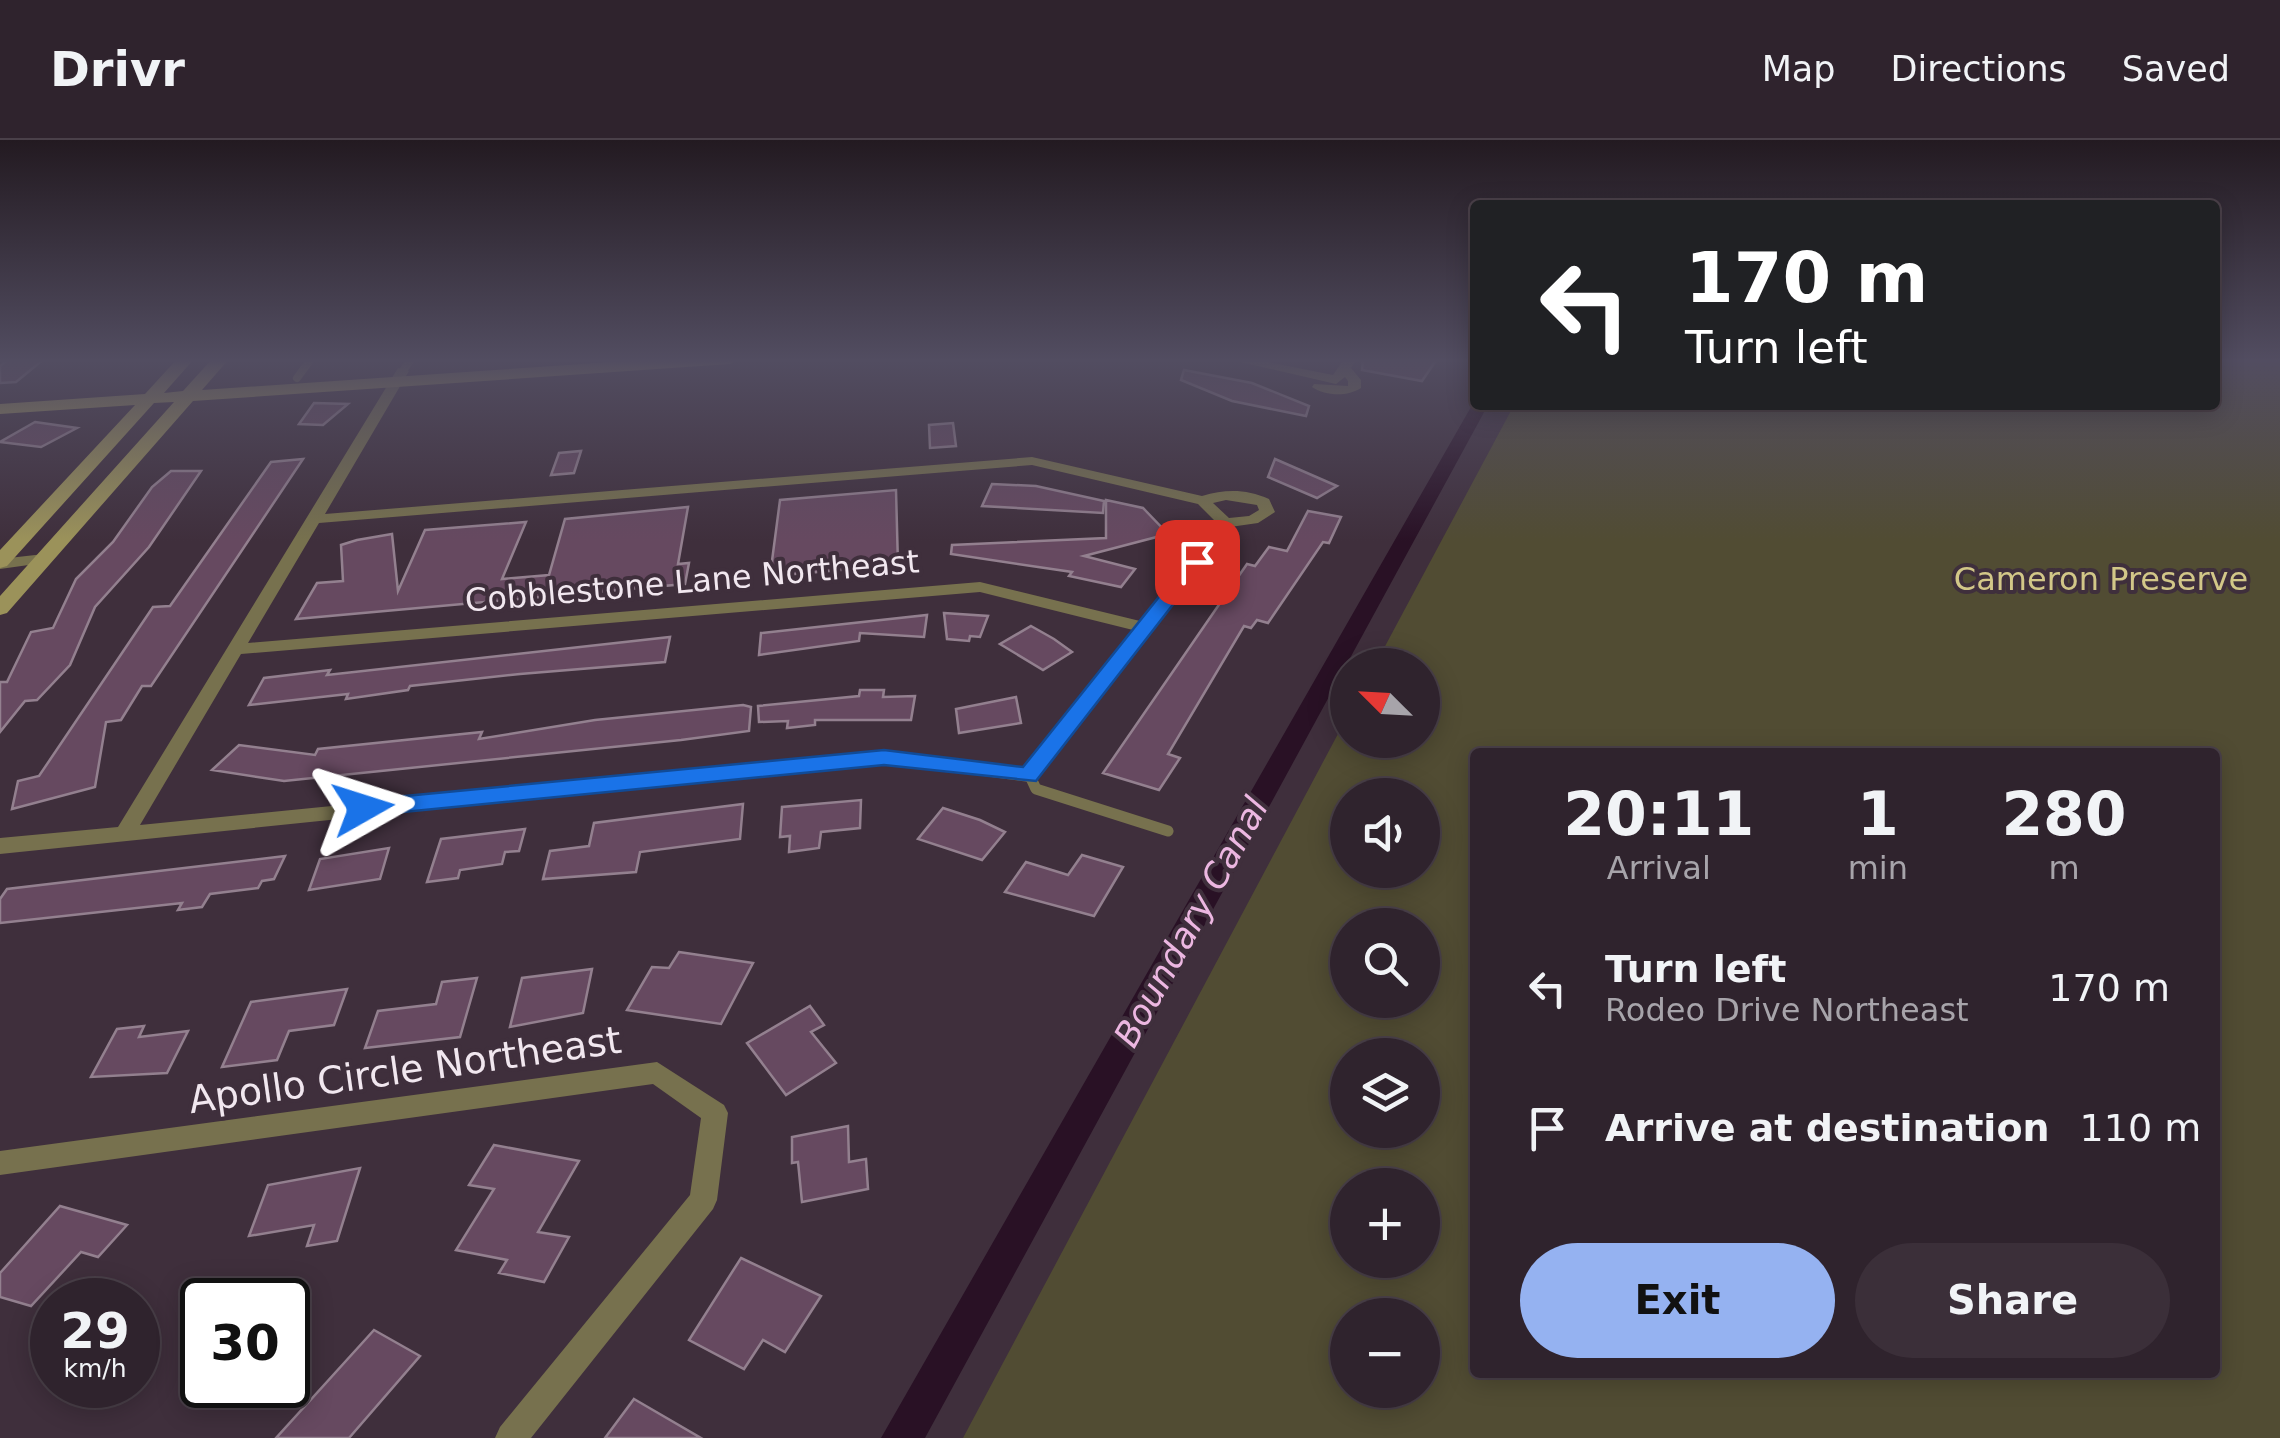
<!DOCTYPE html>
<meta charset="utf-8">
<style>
body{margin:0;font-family:"DejaVu Sans",sans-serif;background:#3b2f39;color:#f1f3f6;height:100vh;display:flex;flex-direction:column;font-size:38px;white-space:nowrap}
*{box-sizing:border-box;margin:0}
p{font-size:32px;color:#a7a4aa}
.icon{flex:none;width:55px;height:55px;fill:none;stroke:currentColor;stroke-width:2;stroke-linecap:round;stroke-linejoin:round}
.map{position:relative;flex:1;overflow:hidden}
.side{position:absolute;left:1470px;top:608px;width:750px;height:630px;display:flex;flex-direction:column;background:#2f232d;border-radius:10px;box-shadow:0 5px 25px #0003,0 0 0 2px #4a4049}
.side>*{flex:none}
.guide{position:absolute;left:1470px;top:60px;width:750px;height:210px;border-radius:10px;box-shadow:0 5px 25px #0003,0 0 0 2px #4a4049;background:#202124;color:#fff;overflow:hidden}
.needle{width:65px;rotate:294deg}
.tools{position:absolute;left:1330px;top:508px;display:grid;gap:20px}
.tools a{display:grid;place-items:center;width:110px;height:110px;border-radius:50%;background:#2f232d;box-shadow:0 5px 25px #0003,0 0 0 2px #4a4049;font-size:50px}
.speed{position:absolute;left:30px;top:1138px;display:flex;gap:20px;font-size:50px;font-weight:700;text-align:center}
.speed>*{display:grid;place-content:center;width:130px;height:130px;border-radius:50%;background:#2f232d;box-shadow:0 5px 25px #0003,0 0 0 2px #4a4049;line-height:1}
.speed small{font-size:25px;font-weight:400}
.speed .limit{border:5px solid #111;border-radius:15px;background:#fff;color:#111}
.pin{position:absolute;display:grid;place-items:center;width:85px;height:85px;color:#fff;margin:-42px;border-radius:20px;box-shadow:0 5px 15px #0006}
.me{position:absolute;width:110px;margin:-55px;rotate:84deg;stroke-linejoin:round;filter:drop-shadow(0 0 8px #0008)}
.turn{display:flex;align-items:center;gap:35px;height:210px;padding:0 50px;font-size:45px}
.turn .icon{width:130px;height:130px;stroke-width:2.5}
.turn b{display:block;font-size:70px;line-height:85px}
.eta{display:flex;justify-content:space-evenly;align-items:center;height:170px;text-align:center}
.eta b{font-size:60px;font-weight:600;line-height:70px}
.cta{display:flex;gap:20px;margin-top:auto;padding:20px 50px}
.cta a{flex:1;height:115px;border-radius:60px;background:#95b2f1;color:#111;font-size:40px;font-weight:600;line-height:115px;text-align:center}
.cta a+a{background:#3b2f39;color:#f1f3f6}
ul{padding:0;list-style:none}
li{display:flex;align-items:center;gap:30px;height:140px;padding:0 50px}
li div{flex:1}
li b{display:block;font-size:38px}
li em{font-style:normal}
header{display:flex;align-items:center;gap:60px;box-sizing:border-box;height:140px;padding:0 50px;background:#2f232d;border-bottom:2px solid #4a4049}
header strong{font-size:48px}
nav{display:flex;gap:55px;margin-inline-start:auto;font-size:35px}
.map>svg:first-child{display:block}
.green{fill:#514c33;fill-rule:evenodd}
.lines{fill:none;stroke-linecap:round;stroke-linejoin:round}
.canal{fill:#291125;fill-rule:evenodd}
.building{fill:#664960;stroke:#93808f;stroke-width:2.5}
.lane-far2{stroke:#77714e;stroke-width:8}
.lane-far1{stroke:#77714e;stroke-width:9}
.lane{stroke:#77714e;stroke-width:11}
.street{fill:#77714e;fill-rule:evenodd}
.secondary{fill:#9b925a;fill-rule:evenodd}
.route{fill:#1a73e8;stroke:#114b97;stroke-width:2.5}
.labels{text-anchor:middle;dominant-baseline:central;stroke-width:8;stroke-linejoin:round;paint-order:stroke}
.park-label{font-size:32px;fill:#d2c788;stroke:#3f2f3c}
.street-label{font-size:32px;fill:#f1e7ef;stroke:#3f2f3c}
.water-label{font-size:35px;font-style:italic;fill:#ecb7e1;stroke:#3f2f3c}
.near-street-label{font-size:38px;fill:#f1e7ef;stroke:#3f2f3c}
</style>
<header>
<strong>Drivr</strong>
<nav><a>Map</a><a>Directions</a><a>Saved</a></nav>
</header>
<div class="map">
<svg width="2280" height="1298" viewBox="0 0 2280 1298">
<rect width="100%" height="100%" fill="#3f2f3c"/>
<path class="green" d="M2215 219H2280V1298H963L1347 577 1348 600H1422V525H1375L1514 265H2215ZM1475 612H2215V1232H1475ZM1422 655V730H1348V655ZM1348 785H1422V860H1348ZM1422 915V990H1348V915ZM1348 1045H1422V1120H1348ZM1348 1175H1422V1250H1348Z"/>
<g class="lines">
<path class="canal" d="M1475 260V265H1488L925 1298H881Z"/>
</g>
<g class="building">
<path d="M9 219H44L16 242 0 243V226Z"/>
<path d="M1363 219H1437L1422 241 1362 230Z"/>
<path d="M1184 230 1252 243 1309 266 1306 276 1232 261 1181 240Z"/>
<path d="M314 263 348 264 323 285 299 284Z"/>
<path d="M35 282 77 288 41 307 0 302Z"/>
<path d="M953 283 956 306 930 308 929 285Z"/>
<path d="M581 311 574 333 551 335 559 313Z"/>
<path d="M303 319 151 546H142L121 580 106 582 95 647 12 669 18 641 39 636 153 467 170 466 271 322Z"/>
<path d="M1275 319 1337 346 1317 358 1268 337Z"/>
<path d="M171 331H201L149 407 95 467 70 525 37 560 25 561 0 592V542H7L31 492 53 488 76 439 113 402 152 347Z"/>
<path d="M992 344 1036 346 1104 361 1103 373 982 366Z"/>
<path d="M896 350 898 425 770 436 780 360Z"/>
<path d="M1106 360 1143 368 1168 394 1084 416 1135 429 1121 447 1069 436 1072 432 951 414 952 405 1106 398Z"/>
<path d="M688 367 678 424 689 423 685 444 296 479 317 443 343 441 341 405 357 400 392 394 398 451 425 390 526 382 502 439 549 435 565 379Z"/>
<path d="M1308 371 1341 377 1329 403 1323 402 1268 483 1257 480 1251 488 1244 486 1168 614 1180 618 1159 650 1103 633 1247 424 1255 426 1269 407 1287 411Z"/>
<path d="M944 473 988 476 980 497 970 496 969 501 947 499Z"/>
<path d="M927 475 924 497 860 493 859 501 759 515 761 493Z"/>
<path d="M1031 486 1054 499 1072 512 1043 530 1000 504Z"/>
<path d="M670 497 665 522 520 534 410 546 408 550 346 559 348 554 249 565 264 538 330 530 327 535Z"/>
<path d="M860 550H884L883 557 915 556 911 580H815V585L787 588 788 581 759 582 758 566 859 556Z"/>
<path d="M1016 557 1021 583 959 593 956 569Z"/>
<path d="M743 565 751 567 749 591 681 600 284 641 212 630 239 605 315 615 318 609 482 592 479 599 595 580Z"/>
<path d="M861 660 860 688 821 692 819 708 789 712 790 696 780 697 782 667Z"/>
<path d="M743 664 740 699 640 712 636 732 543 739 550 711 589 706 594 683Z"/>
<path d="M943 668 980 680 1005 692 982 720 918 699Z"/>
<path d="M525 689 519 711 505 712 502 724 460 730 458 738 427 742 441 699Z"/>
<path d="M389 708 380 739 309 750 320 719Z"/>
<path d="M1082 715 1123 727 1094 776 1005 752 1026 722 1068 735Z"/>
<path d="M285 716 274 739 262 741 258 748 210 754 202 767 178 770 182 763 0 783V759L7 749Z"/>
<path d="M679 812 753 823 721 884 627 870 652 827 669 828Z"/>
<path d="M592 829 583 873 510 887 522 838Z"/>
<path d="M477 838 460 897 365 908 378 871 436 864 442 842Z"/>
<path d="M347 849 334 885 289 891 277 920 222 927 251 862Z"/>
<path d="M810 866 824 885 811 892 836 923 786 955 747 903Z"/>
<path d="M144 886 139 897 188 891 167 933 91 937 117 889Z"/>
<path d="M848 986 849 1022 866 1019 868 1049 802 1062 798 1022 792 1023V997Z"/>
<path d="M494 1005 579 1021 538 1092 569 1097 544 1142 499 1133 507 1120 456 1110 494 1049 469 1045Z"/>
<path d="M360 1028 337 1101 307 1106 314 1085 249 1096 268 1045Z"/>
<path d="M60 1066 127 1085 98 1117 81 1112 31 1166 0 1157V1133Z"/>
<path d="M741 1118 821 1156 785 1212 763 1200 744 1229 689 1200Z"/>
<path d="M374 1190 420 1216 349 1298H276Z"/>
<path d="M634 1259 701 1298H605Z"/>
</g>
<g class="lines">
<g class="lane-far2">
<path d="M403 231 411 219"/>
<path d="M297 238 311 219"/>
</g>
<path class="lane-far1" d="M1029 635 1031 639"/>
<path class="lane" d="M1030 636 1036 649 1168 691"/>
<g class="street">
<path d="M1227 219H1253L1333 235 1344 219H1357L1351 228 1361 240V248C1347 257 1326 256 1312 247L1314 244 1348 246V241L1345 237 1336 244Z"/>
<path d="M398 228 409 231 325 374 1032 317 1202 356C1226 349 1246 349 1269 359L1275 372 1258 383 1230 387 1036 640 1029 642 884 623 0 714V698L118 687ZM1032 325 1198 364 1217 383 1140 481 980 442 248 503 319 383ZM1226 360 1257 365 1259 370 1249 376 1229 378 1213 363ZM980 452 1133 490 1024 628 884 611 140 685 241 514Z"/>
<path d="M44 414 52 419 50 422 0 429V419Z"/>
<path d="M657 922 724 965 728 973 717 1060 713 1069 531 1298H495L500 1287 690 1055 701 978 653 944 0 1035V1011Z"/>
</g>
<path class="secondary" d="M177 219H194L164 253 183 251 212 219H229L202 250 656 219H738L730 224 193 261 7 473 0 475V456L174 262 154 263 7 426 0 428V410L135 265 0 274V264L145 254Z"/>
</g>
<linearGradient id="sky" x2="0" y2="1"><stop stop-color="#231a21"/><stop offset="0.55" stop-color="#524d61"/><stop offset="1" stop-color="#524d61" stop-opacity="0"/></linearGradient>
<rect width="2280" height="401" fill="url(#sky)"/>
<path class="route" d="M1190 418 1206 422 1036 641 884 625 363 676 352 668 363 660 884 610 1023 627Z"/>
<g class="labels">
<g class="park-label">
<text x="2101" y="439">Cameron Preserve</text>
</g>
<g class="street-label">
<text transform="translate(692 441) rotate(-5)">Cobblestone Lane Northeast</text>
</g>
<g class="water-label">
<text transform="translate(1191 782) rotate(-61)">Boundary Canal</text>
</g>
<g class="near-street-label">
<text transform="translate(405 930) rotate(-8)">Apollo Circle Northeast</text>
</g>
</g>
</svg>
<div class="tools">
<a><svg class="needle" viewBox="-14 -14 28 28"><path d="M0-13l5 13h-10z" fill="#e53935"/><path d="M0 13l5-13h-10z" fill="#a7a4aa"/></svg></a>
<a><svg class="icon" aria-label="sound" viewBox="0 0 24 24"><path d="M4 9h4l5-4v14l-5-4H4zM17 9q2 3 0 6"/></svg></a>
<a><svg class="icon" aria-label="search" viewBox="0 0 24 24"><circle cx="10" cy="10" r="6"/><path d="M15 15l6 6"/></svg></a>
<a><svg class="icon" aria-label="layers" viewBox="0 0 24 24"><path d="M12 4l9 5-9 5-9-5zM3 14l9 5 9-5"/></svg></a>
<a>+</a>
<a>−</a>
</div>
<div class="speed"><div>29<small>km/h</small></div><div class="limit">30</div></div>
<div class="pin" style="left:1197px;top:422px;background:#d93025"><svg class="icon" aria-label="arrive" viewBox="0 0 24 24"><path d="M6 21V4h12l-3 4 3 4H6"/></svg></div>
<svg class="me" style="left:363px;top:668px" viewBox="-20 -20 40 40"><path d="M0-17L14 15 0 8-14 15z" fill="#1a73e8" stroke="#fff" stroke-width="4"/></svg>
<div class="guide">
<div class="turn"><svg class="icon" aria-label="left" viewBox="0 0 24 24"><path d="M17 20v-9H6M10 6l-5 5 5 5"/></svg><div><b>170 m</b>Turn left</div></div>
</div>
<section class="side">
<div class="eta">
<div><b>20:11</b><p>Arrival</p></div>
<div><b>1</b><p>min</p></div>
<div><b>280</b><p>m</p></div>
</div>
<ul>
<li><svg class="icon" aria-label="left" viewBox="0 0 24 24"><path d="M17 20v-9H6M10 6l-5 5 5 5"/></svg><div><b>Turn left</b><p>Rodeo Drive Northeast</p></div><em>170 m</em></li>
<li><svg class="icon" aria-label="arrive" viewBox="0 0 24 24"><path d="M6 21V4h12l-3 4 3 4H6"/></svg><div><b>Arrive at destination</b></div><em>110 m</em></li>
</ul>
<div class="cta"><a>Exit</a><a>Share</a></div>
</section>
</div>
